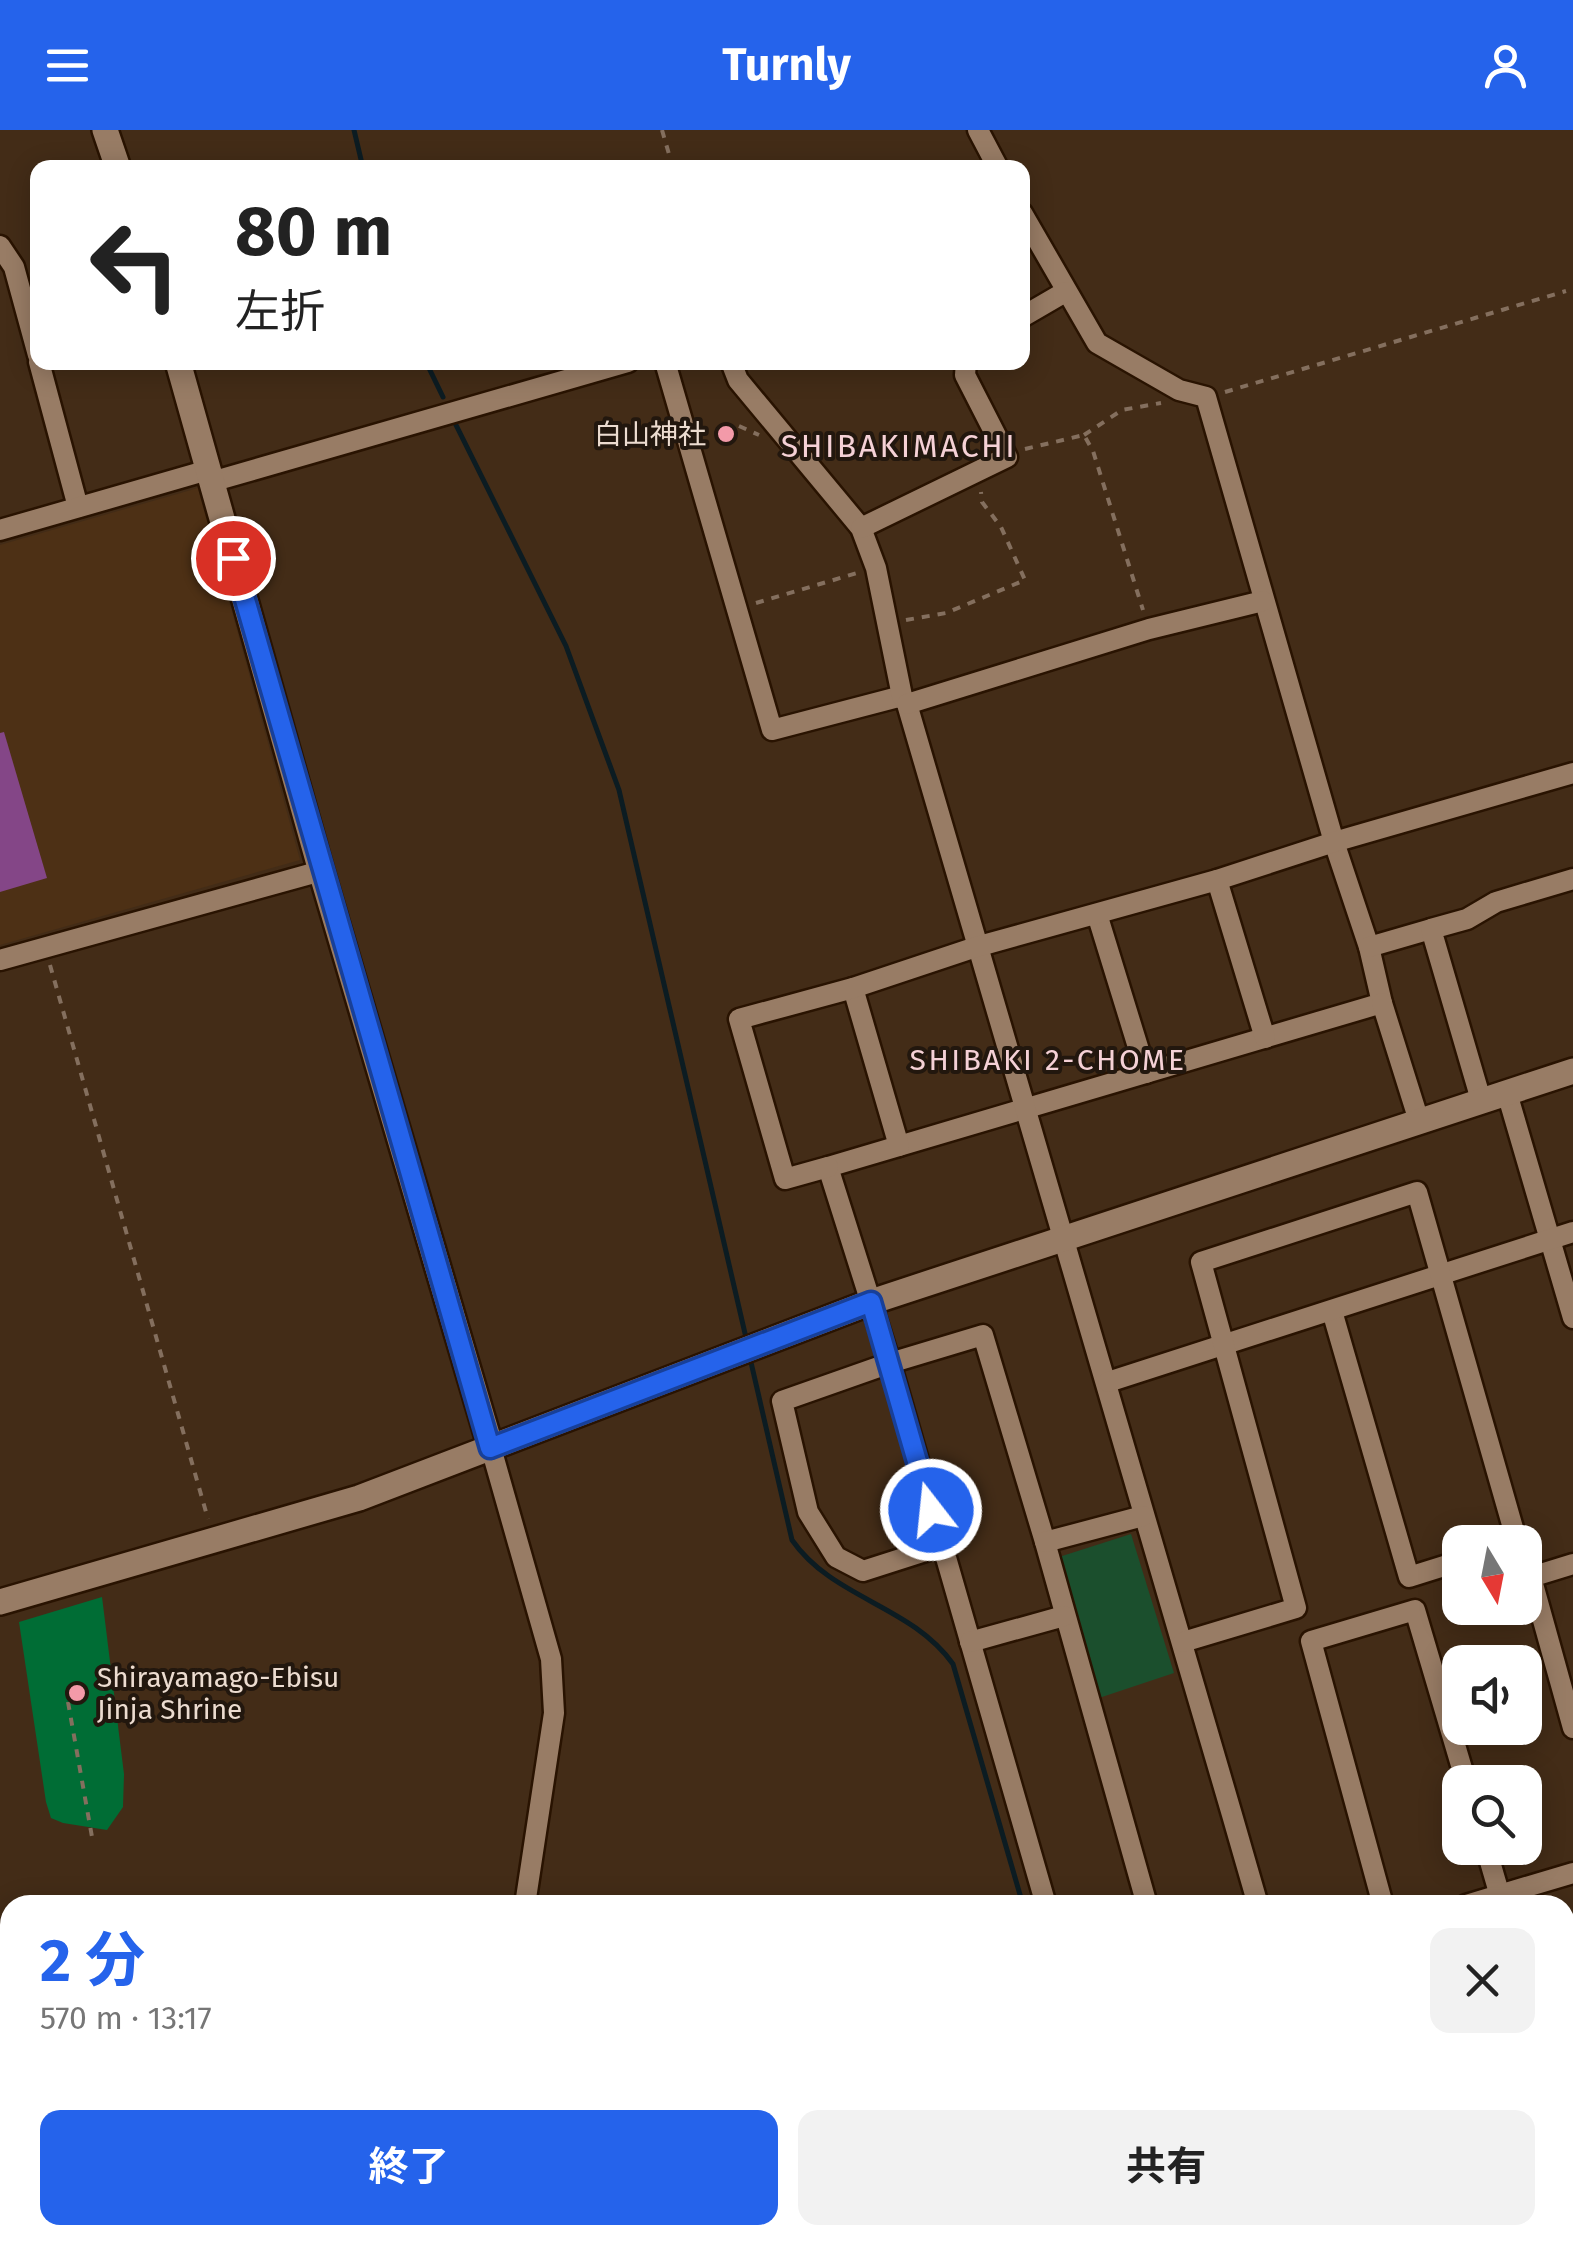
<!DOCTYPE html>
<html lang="ja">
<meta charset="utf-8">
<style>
body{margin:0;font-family:"Fira Sans","Noto Sans JP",sans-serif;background:#f2f2f2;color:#222;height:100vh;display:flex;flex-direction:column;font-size:38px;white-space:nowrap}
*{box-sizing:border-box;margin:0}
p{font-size:32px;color:#767676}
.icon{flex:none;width:55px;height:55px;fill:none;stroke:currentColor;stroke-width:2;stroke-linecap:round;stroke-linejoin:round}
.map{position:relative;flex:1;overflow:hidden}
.panel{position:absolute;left:0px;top:1765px;width:1575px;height:350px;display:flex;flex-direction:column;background:#fff;border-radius:30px 30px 0 0;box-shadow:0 5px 25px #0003}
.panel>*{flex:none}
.banner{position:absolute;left:30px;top:30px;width:1000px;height:210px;border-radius:20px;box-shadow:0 5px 25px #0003;background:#fff;color:#222;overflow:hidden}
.needle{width:65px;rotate:170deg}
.fabs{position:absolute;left:1442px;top:1395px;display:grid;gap:20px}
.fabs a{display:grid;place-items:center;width:100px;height:100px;border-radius:20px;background:#fff;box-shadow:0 5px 25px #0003;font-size:50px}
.pin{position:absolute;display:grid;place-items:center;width:85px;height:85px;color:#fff;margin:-42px;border:5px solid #fff;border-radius:50%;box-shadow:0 2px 10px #0007}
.me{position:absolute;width:110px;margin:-55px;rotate:344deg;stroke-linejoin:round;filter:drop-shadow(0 0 8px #0008)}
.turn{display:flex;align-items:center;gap:35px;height:210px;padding:0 40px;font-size:45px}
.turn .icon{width:130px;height:130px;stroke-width:2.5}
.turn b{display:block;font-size:70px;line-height:85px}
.round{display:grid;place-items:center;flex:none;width:105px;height:105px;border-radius:20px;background:#f2f2f2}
.summary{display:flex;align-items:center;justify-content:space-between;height:170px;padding:0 40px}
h1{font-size:60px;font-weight:700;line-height:75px;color:#2563eb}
.button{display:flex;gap:20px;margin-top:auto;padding:20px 40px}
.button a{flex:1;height:115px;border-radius:20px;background:#2563eb;color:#fff;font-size:40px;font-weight:700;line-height:115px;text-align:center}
.button a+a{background:#f2f2f2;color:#222}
header{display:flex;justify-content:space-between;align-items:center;height:130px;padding:0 40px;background:#2563eb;color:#fff;font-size:45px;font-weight:700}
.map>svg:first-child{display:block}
.built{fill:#4d3015}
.green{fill:#1b4f2d}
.forest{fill:#006d35}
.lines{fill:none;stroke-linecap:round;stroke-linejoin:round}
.stream{stroke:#0c1c22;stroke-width:5}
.building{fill:#844687}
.minor-casing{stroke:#291301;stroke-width:25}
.tertiary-casing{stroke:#291301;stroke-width:30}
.path{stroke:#846f5e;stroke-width:4;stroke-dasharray:8 8;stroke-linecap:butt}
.minor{stroke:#987c65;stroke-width:20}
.tertiary{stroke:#987c65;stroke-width:25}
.route-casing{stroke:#184099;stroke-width:25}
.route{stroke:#2563eb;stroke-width:18}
.poi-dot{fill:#f39aa9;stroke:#22170e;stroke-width:4}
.labels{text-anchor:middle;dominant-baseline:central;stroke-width:8;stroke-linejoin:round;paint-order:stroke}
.poi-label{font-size:28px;fill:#ecdcd0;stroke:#22170e;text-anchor:end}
.neighbourhood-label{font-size:30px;letter-spacing:2.5px;fill:#f5d1d6;stroke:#22170e}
.quarter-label{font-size:32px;letter-spacing:2.5px;fill:#f5d1d6;stroke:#22170e}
</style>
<header><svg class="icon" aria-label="menu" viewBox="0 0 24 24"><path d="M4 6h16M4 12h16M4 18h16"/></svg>Turnly<svg class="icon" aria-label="person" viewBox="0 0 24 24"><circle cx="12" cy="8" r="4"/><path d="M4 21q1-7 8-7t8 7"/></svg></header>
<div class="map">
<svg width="1573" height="2115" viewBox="0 0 1573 2115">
<rect width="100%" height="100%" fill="#432c17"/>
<path class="built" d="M198 358 300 730 0 815V415Z"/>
<path class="green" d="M1131 1404 1174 1543 1099 1568 1059 1427Z"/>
<path class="forest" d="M102 1467 124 1644 123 1677 107 1700 63 1693 51 1688 46 1672 19 1492Z"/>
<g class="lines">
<g class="stream">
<path d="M354 0 363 38"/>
<path d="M426 232 443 267"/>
<path d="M456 295 566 516 619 660 747 1212"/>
<path d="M750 1228 792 1410C833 1469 911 1475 953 1534L1023 1775"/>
<path d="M1116 2105 1119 2115"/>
</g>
</g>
<path class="building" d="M4 602 47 748 0 762V603Z"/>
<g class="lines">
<defs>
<g id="minor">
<path d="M978 0 998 38"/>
<path d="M1022 83 1097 213 1179 260 1206 267 1334 712 1369 817 1382 873 828 1037 890 1233 983 1205 1045 1412 1147 1775"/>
<path d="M0 116 14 137 38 225"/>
<path d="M1022 187 1065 162"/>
<path d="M39 232 78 377"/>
<path d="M665 232 772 600 902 566"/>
<path d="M731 232 738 250 861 398 876 438 902 566 907 574C1021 975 1143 1374 1258 1775"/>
<path d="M211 352 628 232"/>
<path d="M861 398 1007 327 965 245 966 232"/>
<path d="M0 400 208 340"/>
<path d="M907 574 1149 499 1263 471"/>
<path d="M1217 750 1265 908"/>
<path d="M1097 784 1146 943"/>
<path d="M1369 817 1431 799"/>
<path d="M0 830 321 741"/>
<path d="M853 858 899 1016"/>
<path d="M1382 873 1419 991"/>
<path d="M1507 963 1573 1188"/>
<path d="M1481 970 1431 799 1467 789 1496 772 1573 749"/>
<path d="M828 1037 785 1049 739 889 853 858 976 817 1217 750 1334 712 1573 643"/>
<path d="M1332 1181 1409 1447 1460 1431"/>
<path d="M1108 1252 1573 1102"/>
<path d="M491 1318 551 1529 554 1583 525 1775"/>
<path d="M1045 1412 1143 1386"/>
<path d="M941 1416 863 1441 836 1427 808 1382 782 1271 890 1233 1046 1775"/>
<path d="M1573 1434 1531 1447 1573 1598"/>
<path d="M970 1512 1064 1486"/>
<path d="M1183 1512 1296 1478 1201 1132 1417 1062 1517 1412"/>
<path d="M1486 1718 1500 1766"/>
<path d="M1383 1775 1311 1511 1415 1480 1466 1652"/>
<path d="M1466 1775 1573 1743"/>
<path d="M0 1943 10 1940"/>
<path d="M234 2105 236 2115"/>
<path d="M487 2115 488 2105"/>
</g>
<g id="tertiary">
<path d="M105 0 118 38"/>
<path d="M178 232 321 741 491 1318"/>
<path d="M0 1472 359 1368 871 1172 1573 941"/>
</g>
</defs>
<use href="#minor" class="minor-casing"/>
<use href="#tertiary" class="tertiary-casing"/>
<g class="path">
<path d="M662 0 673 38"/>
<path d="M1225 262 1566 161"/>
<path d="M739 296 759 305"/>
<path d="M1084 305 1122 280 1161 273"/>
<path d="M1025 319 1084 305 1093 321 1143 480"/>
<path d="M756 473 857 443"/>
<path d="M906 490 946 483 1025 450 1001 397 982 372 981 362"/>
<path d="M50 835 208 1389"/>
<path d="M68 1572 92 1707"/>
<path d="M1565 1981 1573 1978"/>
<path d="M1397 2105 1399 2115"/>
<path d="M1110 2115 1143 2105"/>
</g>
<use href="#minor" class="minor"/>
<use href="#tertiary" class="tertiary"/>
</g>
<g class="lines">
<defs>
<path id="route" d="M233 428 490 1318 871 1172 931 1380"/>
</defs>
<use href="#route" class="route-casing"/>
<use href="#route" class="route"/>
</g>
<g class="poi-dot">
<circle cx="726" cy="304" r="10"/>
<circle cx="77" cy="1563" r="10"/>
</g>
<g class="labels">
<g class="poi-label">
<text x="706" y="304">白山神社</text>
<text x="97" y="1547" text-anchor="start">Shirayamago-Ebisu<tspan x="97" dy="32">Jinja Shrine</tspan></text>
</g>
<g class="neighbourhood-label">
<text x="1048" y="930">SHIBAKI 2-CHOME</text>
</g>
<g class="quarter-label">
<text x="899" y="316">SHIBAKIMACHI</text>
</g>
</g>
</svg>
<div class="fabs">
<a><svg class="needle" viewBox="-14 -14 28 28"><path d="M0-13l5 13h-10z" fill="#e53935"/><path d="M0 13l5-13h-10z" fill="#767676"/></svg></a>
<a><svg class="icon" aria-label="sound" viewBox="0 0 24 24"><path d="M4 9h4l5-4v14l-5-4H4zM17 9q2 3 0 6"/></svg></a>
<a><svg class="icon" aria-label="search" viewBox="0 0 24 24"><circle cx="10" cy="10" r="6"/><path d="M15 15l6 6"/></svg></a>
</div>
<div class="pin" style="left:233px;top:428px;background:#d93025"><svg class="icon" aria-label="arrive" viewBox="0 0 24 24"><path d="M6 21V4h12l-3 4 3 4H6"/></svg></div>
<svg class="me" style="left:931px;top:1380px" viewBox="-20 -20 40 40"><circle r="17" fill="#2563eb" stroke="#fff" stroke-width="3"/><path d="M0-11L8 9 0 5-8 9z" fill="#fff"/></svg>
<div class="banner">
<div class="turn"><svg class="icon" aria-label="left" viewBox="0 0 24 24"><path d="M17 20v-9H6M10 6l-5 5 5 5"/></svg><div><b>80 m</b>左折</div></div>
</div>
<section class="panel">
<div class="summary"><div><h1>2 分</h1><p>570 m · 13:17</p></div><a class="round"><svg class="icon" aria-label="close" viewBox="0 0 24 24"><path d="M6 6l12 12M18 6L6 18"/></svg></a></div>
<div class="button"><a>終了</a><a>共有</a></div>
</section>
</div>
